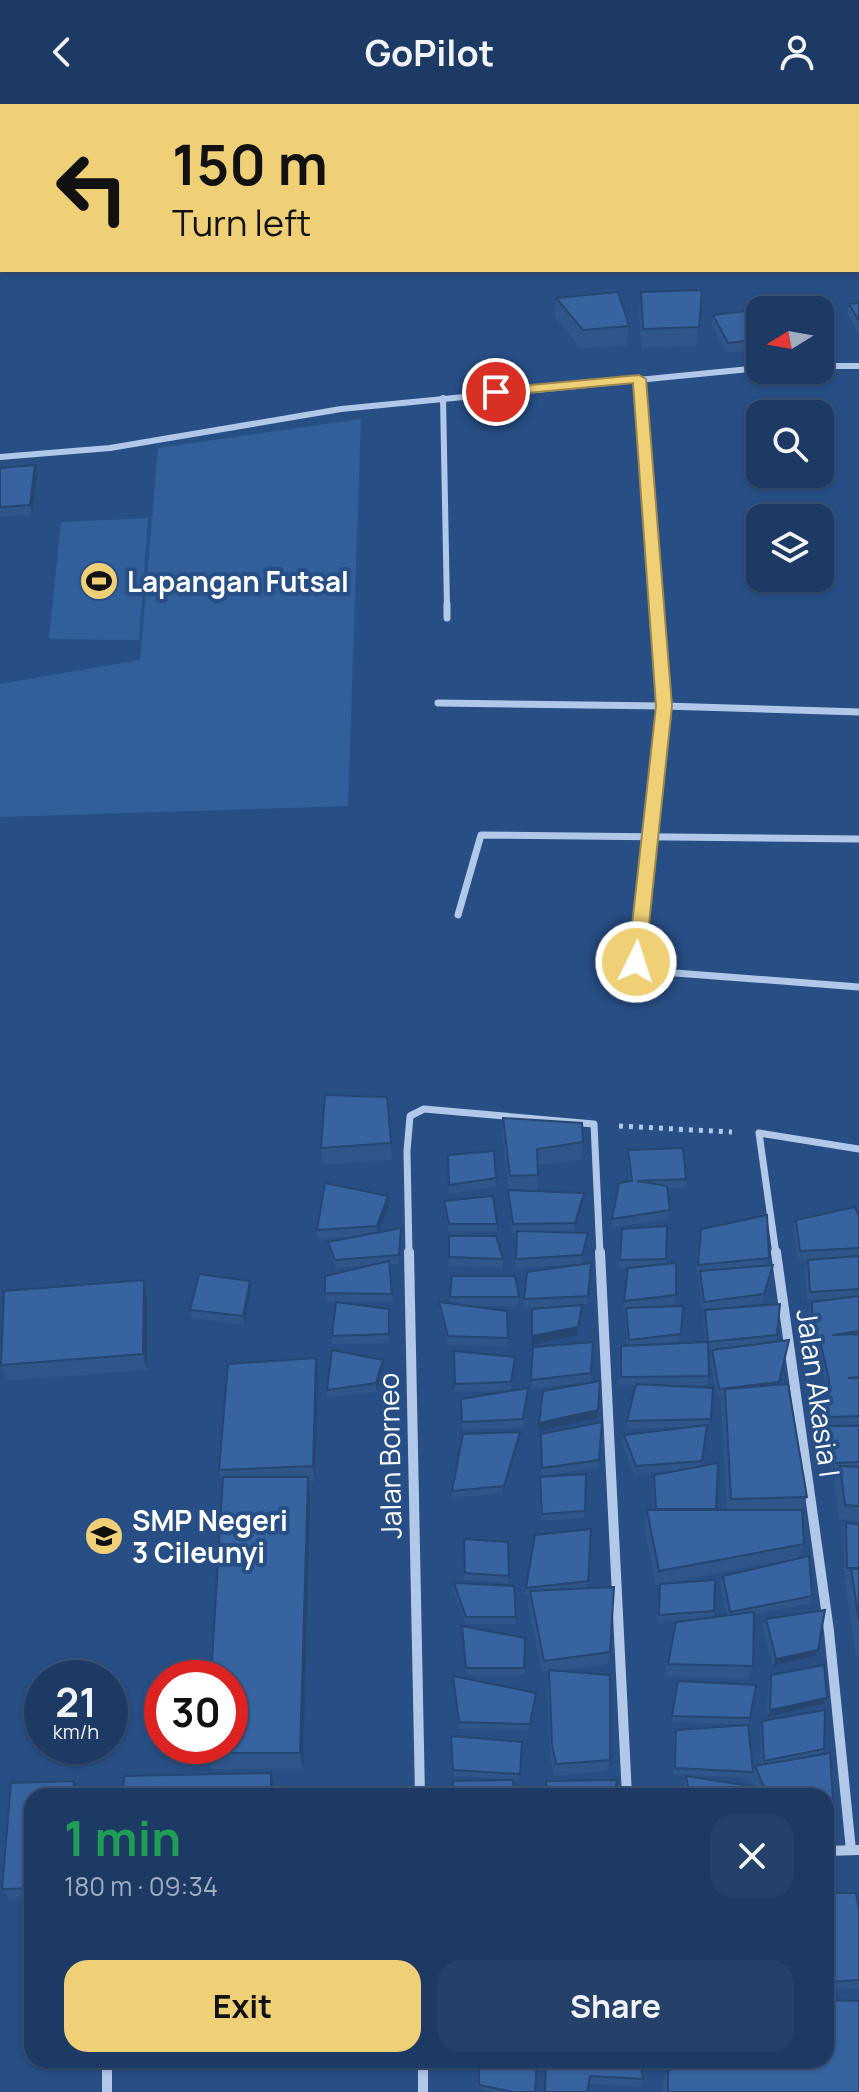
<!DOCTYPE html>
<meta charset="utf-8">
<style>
body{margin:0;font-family:Manrope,sans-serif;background:#25416a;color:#f1f3f6;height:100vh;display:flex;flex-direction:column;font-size:30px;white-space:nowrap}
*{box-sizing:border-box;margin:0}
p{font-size:26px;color:#a0adbf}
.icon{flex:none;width:44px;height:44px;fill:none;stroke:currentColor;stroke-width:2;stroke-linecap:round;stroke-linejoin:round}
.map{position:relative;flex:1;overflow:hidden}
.details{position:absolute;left:24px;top:1684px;width:810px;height:280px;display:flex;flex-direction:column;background:#1d3a64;border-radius:24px;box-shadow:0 2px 6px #0004,0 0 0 2px #3b5478}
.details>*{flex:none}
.guide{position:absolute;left:0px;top:0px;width:860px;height:168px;box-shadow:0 2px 6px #0004,0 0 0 2px #3b5478;background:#f0d076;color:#111;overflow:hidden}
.needle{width:52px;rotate:259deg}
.tools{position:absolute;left:746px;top:192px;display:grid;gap:16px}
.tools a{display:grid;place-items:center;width:88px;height:88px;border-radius:16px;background:#1d3a64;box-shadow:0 2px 6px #0004,0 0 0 2px #3b5478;font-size:40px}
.speed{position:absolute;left:24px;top:1556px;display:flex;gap:16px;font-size:40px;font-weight:700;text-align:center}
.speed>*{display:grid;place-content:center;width:104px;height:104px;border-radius:50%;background:#1d3a64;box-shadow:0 2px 6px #0004,0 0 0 2px #3b5478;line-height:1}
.speed small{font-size:20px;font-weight:400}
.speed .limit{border:12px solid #d22;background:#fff;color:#111}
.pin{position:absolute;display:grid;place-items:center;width:68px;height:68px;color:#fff;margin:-34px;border:4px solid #fff;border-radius:50%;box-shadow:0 2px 8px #0007}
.me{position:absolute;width:88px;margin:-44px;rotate:4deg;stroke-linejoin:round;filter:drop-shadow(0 0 6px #0008)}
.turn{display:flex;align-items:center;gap:28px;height:168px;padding:0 40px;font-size:36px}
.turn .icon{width:104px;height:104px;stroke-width:2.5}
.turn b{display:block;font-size:56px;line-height:68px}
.round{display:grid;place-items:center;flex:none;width:84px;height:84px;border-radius:24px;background:#25416a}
.overview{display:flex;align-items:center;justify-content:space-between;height:136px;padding:0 40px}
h1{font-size:48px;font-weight:700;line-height:60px;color:#1e9e55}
.primary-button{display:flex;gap:16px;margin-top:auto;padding:16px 40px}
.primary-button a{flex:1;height:92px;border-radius:24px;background:#f0d076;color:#111;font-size:32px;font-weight:700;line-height:92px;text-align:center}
.primary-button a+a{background:#25416a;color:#f1f3f6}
header{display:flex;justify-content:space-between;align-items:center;height:104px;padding:0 40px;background:#1d3a64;font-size:36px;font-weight:700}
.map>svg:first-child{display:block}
.green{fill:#315f9c}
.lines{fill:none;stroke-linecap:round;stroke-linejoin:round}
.path{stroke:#b1c8e8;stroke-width:5;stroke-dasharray:4 6;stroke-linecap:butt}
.minor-far2{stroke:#b1c8e8;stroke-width:6}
.minor-far1{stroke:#b1c8e8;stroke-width:7}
.minor{stroke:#b1c8e8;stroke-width:10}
.wall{fill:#2f568a;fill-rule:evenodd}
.shaded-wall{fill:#264671}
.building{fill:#3764a1;stroke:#264671;stroke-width:2}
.route{fill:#f0d076;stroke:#9c874d;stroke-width:2}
.labels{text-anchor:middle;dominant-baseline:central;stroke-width:8;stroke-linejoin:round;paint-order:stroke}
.poi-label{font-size:28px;font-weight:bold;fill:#fff;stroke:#274e85;text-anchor:start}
.street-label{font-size:28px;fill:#fff;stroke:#274e85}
</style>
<header><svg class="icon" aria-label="back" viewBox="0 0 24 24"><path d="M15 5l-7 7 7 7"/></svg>GoPilot<svg class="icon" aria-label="person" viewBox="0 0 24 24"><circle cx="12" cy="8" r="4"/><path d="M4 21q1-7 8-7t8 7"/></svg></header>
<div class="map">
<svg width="859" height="1988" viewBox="0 0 859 1988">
<rect width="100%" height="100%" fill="#274e85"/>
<g class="green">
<path d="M361 315 348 702 0 713V580L140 556 158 344Z"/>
<path d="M148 414 139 536 49 535 61 418Z"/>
</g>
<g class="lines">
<path class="path" d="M619 1022 732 1028"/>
<g class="minor-far2">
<path d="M820 262H859"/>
<path d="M639 275 656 502"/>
<path d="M443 294 447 502"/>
<path d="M0 353 110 344 341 305 760 264"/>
</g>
<g class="minor-far1">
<path d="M447 500V514"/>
<path d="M656 500 664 602 859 608"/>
<path d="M438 599 664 602 636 858 649 867 859 883"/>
<path d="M458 811 481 731 859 735"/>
<path d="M409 1150 407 1047 410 1012 424 1005 594 1020 600 1150"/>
<path d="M776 1150 759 1029 859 1045"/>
</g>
<g class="minor">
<path d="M409 1148 420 1692"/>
<path d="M600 1148 627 1692"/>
<path d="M776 1148 829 1527 851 1746"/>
<path d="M826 1747 859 1746"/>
<path d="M107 1956V1988"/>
<path d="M423 1956V1988"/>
</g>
</g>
<g class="wall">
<path d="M702 186 696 242 641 244 639 208 641 188Z"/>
<path d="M556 194 629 222 627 241 581 245 555 213Z"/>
<path d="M859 199V231L847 210 849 200Z"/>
<path d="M713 211 760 231V245L726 249 712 221Z"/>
<path d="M35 361 37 372 32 411 0 413V364Z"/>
<path d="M503 1014 583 1038 581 1056 537 1061V1087L583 1098 574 1128H557L588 1129 581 1160 516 1164 517 1129H512L508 1095 509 1086 502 1031Z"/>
<path d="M391 1039 392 1056 323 1061 321 1044Z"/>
<path d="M628 1046 686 1075 685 1084 667 1085 670 1106 668 1115 611 1124 619 1079 630 1077 627 1055Z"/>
<path d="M448 1051 496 1074V1083L449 1090Z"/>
<path d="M444 1097 497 1120V1128L449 1129 444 1106Z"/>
<path d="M389 1101 378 1129 401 1124 399 1160 389 1161 393 1198H326L325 1189 365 1162 336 1164 329 1147 328 1138 363 1132 317 1135V1126Z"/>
<path d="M859 1113V1152L798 1156 793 1125 796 1116Z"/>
<path d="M701 1125 769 1154 767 1162 773 1161 762 1199 702 1206 698 1176 699 1170H696Z"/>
<path d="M449 1132 503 1155V1164L448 1162Z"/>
<path d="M621 1134 666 1155 665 1160 676 1191 674 1200 639 1204 681 1230 679 1239 668 1240 705 1238 703 1215 705 1206 777 1231 775 1238 789 1236 778 1280 807 1393 802 1406 804 1440 798 1454 656 1481 644 1421 647 1406H654L652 1379 654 1371 681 1366 634 1370 622 1339 624 1331 688 1323 626 1325 636 1281H619V1251L621 1242H627L625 1213 626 1205H623L628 1164H630H618ZM721 1245 712 1246 710 1254 717 1293 723 1292 721 1300 727 1406H715L700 1362 707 1323H708L711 1315 655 1281H707L709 1272 708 1246Z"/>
<path d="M859 1152V1320L824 1321 826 1283 816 1240 809 1241V1206L812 1198 835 1195 807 1196 805 1165 808 1156Z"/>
<path d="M591 1159 587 1200 523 1204 527 1168Z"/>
<path d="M452 1172 519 1193 518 1202H467L508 1234 507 1242 448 1241 439 1206V1198L450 1199Z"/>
<path d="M144 1176 147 1192V1266L6 1277 1 1261Z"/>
<path d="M250 1177 251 1185 244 1221 192 1214 190 1206Z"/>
<path d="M389 1205V1239L332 1240V1232Z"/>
<path d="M533 1243 591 1269 590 1278 531 1284Z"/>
<path d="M454 1247 515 1261 510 1286 455 1288Z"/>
<path d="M316 1254 318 1270 315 1377H309L310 1393 303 1665H212L207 1649 222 1381 219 1366Z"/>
<path d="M383 1264 377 1288 327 1294V1286Z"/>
<path d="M528 1284 523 1323 462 1326 461 1295Z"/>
<path d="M828 1322H859V1417L839 1415 834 1377 838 1366 831 1367 825 1330Z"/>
<path d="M541 1330 599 1356 598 1364 541 1372Z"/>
<path d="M519 1336 503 1389 452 1394V1387Z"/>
<path d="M540 1373 585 1407 584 1414 541 1417 539 1380Z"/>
<path d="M846 1419 859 1420V1552H856L845 1478 848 1471H844L843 1427Z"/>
<path d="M464 1435 509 1472 508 1479 464 1476Z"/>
<path d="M723 1472 812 1492 809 1500 754 1510 753 1562 749 1575 664 1573 676 1518 710 1514 658 1518 659 1487 660 1480 714 1507 712 1513 727 1512 720 1479Z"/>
<path d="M588 1477 587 1484 610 1548 608 1560 560 1567 610 1656 607 1667 554 1672 550 1652 547 1579 549 1568 542 1569 528 1500 529 1490 525 1491 526 1484Z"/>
<path d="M454 1479 516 1513V1520H466L453 1486Z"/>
<path d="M766 1515 818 1546 815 1552 773 1562 763 1522Z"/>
<path d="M462 1522 524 1564V1571H466Z"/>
<path d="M771 1571 824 1600 767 1613 768 1578Z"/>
<path d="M453 1572 536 1589 529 1626 458 1625Z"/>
<path d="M678 1577 750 1614 748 1621 671 1618Z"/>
<path d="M762 1617 824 1645 821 1651 834 1714 828 1725H826V1692H758L750 1674 673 1670 674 1632 676 1626 753 1668 755 1662 761 1661 760 1623Z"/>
<path d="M451 1632 522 1638 519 1676 453 1672Z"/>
<path d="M686 1672 744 1692H686L684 1678Z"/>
<path d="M74 1677 80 1688 79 1692H32V1795H9L2 1785 11 1679Z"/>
<path d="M826 1789 859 1806V1884L826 1887Z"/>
<path d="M479 1956 535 1988H492L478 1985Z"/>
<path d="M545 1956H640L643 1975 639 1983 588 1980 587 1988H544Z"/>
<path d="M644 1956H702V1957L646 1964Z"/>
<path d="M668 1966 859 1988H663V1976Z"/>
</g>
<g class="shaded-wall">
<path d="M35 361 37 372 32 411 30 401Z"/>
<path d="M584 1089 583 1098 574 1128 575 1119Z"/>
<path d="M388 1092 389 1101 378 1130 377 1122Z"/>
<path d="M144 1176 147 1192V1266L143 1250Z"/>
<path d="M250 1177 251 1185 244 1221 243 1212Z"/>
<path d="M582 1201 577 1231 531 1241 532 1232Z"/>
<path d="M316 1254 318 1270 315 1377 313 1362Z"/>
<path d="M383 1256V1264L377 1288 376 1279Z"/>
<path d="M598 1306 597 1314 538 1327 539 1319Z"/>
<path d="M520 1328 519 1336 503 1389 504 1382Z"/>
<path d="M308 1373 310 1393 303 1665 300 1649Z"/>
<path d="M818 1546 815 1552 773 1562 776 1555Z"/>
<path d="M827 1594 824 1600 767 1613 770 1606Z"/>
<path d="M271 1669 274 1680V1692H271Z"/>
<path d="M74 1677 80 1688 79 1692H73Z"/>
</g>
<g class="building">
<path d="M702 186 699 223 643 225 641 188Z"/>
<path d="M618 188 629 222 583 226 556 194Z"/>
<path d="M859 199V217L849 200Z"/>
<path d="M795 200 797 206H762L760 203Z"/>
<path d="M747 207 760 231V235L728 239 713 211Z"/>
<path d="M35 361 30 401 0 403V364Z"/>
<path d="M325 991 387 993 391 1039 321 1044Z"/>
<path d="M503 1014 582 1019 583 1038 537 1045 538 1071 510 1072Z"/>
<path d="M683 1044 686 1075 637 1077 667 1082 670 1106 612 1115 619 1079 632 1077 628 1046Z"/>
<path d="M494 1047 496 1074 449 1081 448 1051Z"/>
<path d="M325 1079 388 1092 377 1122 317 1126Z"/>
<path d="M508 1086 584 1089 575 1119 513 1120Z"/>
<path d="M493 1092 497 1120H449L444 1097Z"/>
<path d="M855 1103 859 1113V1144L800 1147 796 1116Z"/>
<path d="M767 1111 769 1154 698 1161 701 1125Z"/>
<path d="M667 1122 666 1155 620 1156 622 1125Z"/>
<path d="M401 1124 399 1151 335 1156 328 1138Z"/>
<path d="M517 1127 588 1129 582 1151 516 1155Z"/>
<path d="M449 1132H496L503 1155 449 1153Z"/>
<path d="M859 1152V1185L810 1188 808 1156Z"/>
<path d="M389 1157 392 1190 325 1189V1172Z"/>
<path d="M591 1159 588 1192 524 1195 527 1168Z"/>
<path d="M676 1159V1191L624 1197 628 1164Z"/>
<path d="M773 1161 764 1190 704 1198 700 1167Z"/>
<path d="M199 1170 250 1177 243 1212 190 1206Z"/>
<path d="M452 1172H515L519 1193H450Z"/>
<path d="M144 1176 143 1250 1 1261 4 1187Z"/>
<path d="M859 1192V1227L832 1231 859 1230V1273L848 1274H859V1312L827 1313 829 1275 819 1232 812 1233V1198Z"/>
<path d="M336 1198 389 1205V1230L332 1232Z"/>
<path d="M439 1198 507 1207 508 1234 448 1232Z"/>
<path d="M780 1200 777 1231 708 1238 705 1206Z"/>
<path d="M582 1201 578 1223 532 1232V1205Z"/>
<path d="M683 1202 681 1230 629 1236 626 1204Z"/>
<path d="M789 1236 779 1278 719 1285 712 1246Z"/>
<path d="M593 1238 591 1269 531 1276 533 1243Z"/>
<path d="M708 1238 709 1272 621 1273V1242Z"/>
<path d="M332 1246 383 1256 376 1279 327 1286Z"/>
<path d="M454 1247 515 1253 511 1278 455 1280Z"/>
<path d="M316 1254 313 1362 219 1366 228 1260Z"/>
<path d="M600 1277 598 1306 539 1319 543 1287Z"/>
<path d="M636 1280 713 1284 711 1315 627 1317Z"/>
<path d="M788 1280 807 1393 731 1395 725 1285Z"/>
<path d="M528 1284 523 1315 462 1318 461 1295Z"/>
<path d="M602 1318 599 1356 542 1364 541 1330Z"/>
<path d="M707 1321 702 1357 636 1362 624 1331Z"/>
<path d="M828 1322H859V1358L834 1359Z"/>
<path d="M520 1328 504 1382 452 1387 463 1330Z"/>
<path d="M718 1359 716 1405H656L654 1371Z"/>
<path d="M840 1362 859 1363V1402L845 1401Z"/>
<path d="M586 1370 585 1407 542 1410 540 1373Z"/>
<path d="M223 1373H308L300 1649H207L208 1642H230V1574H211Z"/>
<path d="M647 1406H802L804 1440 659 1467Z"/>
<path d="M846 1419 859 1420V1464H847Z"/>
<path d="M591 1425 588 1477 526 1484 535 1431Z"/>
<path d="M464 1435 508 1438 509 1472 465 1469Z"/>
<path d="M809 1452 812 1492 730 1508 723 1472Z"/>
<path d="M851 1465H859V1516Z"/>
<path d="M715 1476 714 1507 659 1511 660 1480Z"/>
<path d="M454 1479 514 1482 516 1513H466Z"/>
<path d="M614 1483 610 1548 544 1557 530 1487Z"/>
<path d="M825 1506 818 1546 776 1555 766 1515Z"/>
<path d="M754 1508 753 1562 668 1560 676 1518Z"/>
<path d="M462 1522 525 1534 524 1564H466Z"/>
<path d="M824 1561 827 1594 770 1606 771 1571Z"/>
<path d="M549 1566 610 1571V1656L556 1660 552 1640Z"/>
<path d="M453 1572 536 1589 530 1620 459 1618Z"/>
<path d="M678 1577 756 1581 750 1614 672 1612Z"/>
<path d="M825 1606 824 1645 764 1657 762 1617Z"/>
<path d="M748 1621 753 1668 675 1664 676 1626Z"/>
<path d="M451 1632 522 1638 520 1670 453 1666Z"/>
<path d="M830 1649 834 1714 826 1715V1692H768L755 1662Z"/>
<path d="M271 1669V1692H123L124 1672Z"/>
<path d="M686 1672 744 1681V1692H690Z"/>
<path d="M513 1676 514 1692H453V1677Z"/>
<path d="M617 1676 614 1692H547L546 1677Z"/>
<path d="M74 1677 73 1692H32V1784L2 1785 11 1679Z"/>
<path d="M826 1789H856L859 1806V1876L826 1878Z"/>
<path d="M826 1896 859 1897V1988H668V1966L720 1956H826Z"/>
<path d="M479 1956H537L535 1988H513L479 1981Z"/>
<path d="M546 1956H640L643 1975 590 1972 587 1988H545Z"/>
<path d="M647 1956H682L648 1960Z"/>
</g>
<path class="route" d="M639 271 646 275 672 602 645 858 636 865 628 858 656 602 633 279 496 292 490 288 496 284Z"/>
<defs>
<symbol id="stadium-disc" viewBox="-11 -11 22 22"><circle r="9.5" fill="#f0d076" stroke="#274e85"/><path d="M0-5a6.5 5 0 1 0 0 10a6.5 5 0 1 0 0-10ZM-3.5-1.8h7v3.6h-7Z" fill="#111"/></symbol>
<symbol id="school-disc" viewBox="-11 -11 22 22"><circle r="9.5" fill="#f0d076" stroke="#274e85"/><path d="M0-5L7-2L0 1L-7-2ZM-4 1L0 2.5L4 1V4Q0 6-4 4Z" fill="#111"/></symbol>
</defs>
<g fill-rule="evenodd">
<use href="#stadium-disc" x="77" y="455" width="44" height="44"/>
<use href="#school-disc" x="82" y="1410" width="44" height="44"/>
</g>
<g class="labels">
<g class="poi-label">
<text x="127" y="477">Lapangan Futsal</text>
<text x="132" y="1416">SMP Negeri<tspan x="132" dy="32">3 Cileunyi</tspan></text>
</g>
<g class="street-label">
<text transform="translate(819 1289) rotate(82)">Jalan Akasia I</text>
<text transform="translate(389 1352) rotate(-91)">Jalan Borneo</text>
</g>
</g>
</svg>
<div class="tools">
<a><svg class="needle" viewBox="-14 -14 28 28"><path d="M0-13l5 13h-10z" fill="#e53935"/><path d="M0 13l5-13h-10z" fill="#a0adbf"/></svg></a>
<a><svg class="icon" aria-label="search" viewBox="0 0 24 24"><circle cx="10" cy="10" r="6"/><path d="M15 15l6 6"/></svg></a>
<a><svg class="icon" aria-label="layers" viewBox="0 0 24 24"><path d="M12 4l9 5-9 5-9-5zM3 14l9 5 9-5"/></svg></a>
</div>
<div class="speed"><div>21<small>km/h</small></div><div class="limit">30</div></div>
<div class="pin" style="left:496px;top:288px;background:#d93025"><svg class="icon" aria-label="arrive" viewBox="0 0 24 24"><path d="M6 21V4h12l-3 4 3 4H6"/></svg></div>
<svg class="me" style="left:636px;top:858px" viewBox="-20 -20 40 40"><circle r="17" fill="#f0d076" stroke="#fff" stroke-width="3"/><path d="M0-11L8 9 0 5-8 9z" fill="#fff"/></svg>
<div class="guide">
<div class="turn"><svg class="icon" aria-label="left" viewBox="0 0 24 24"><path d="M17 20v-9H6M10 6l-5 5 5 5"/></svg><div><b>150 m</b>Turn left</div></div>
</div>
<section class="details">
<div class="overview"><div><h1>1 min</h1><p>180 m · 09:34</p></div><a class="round"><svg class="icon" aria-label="close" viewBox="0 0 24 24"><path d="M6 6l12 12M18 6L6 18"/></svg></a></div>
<div class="primary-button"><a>Exit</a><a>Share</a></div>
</section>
</div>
